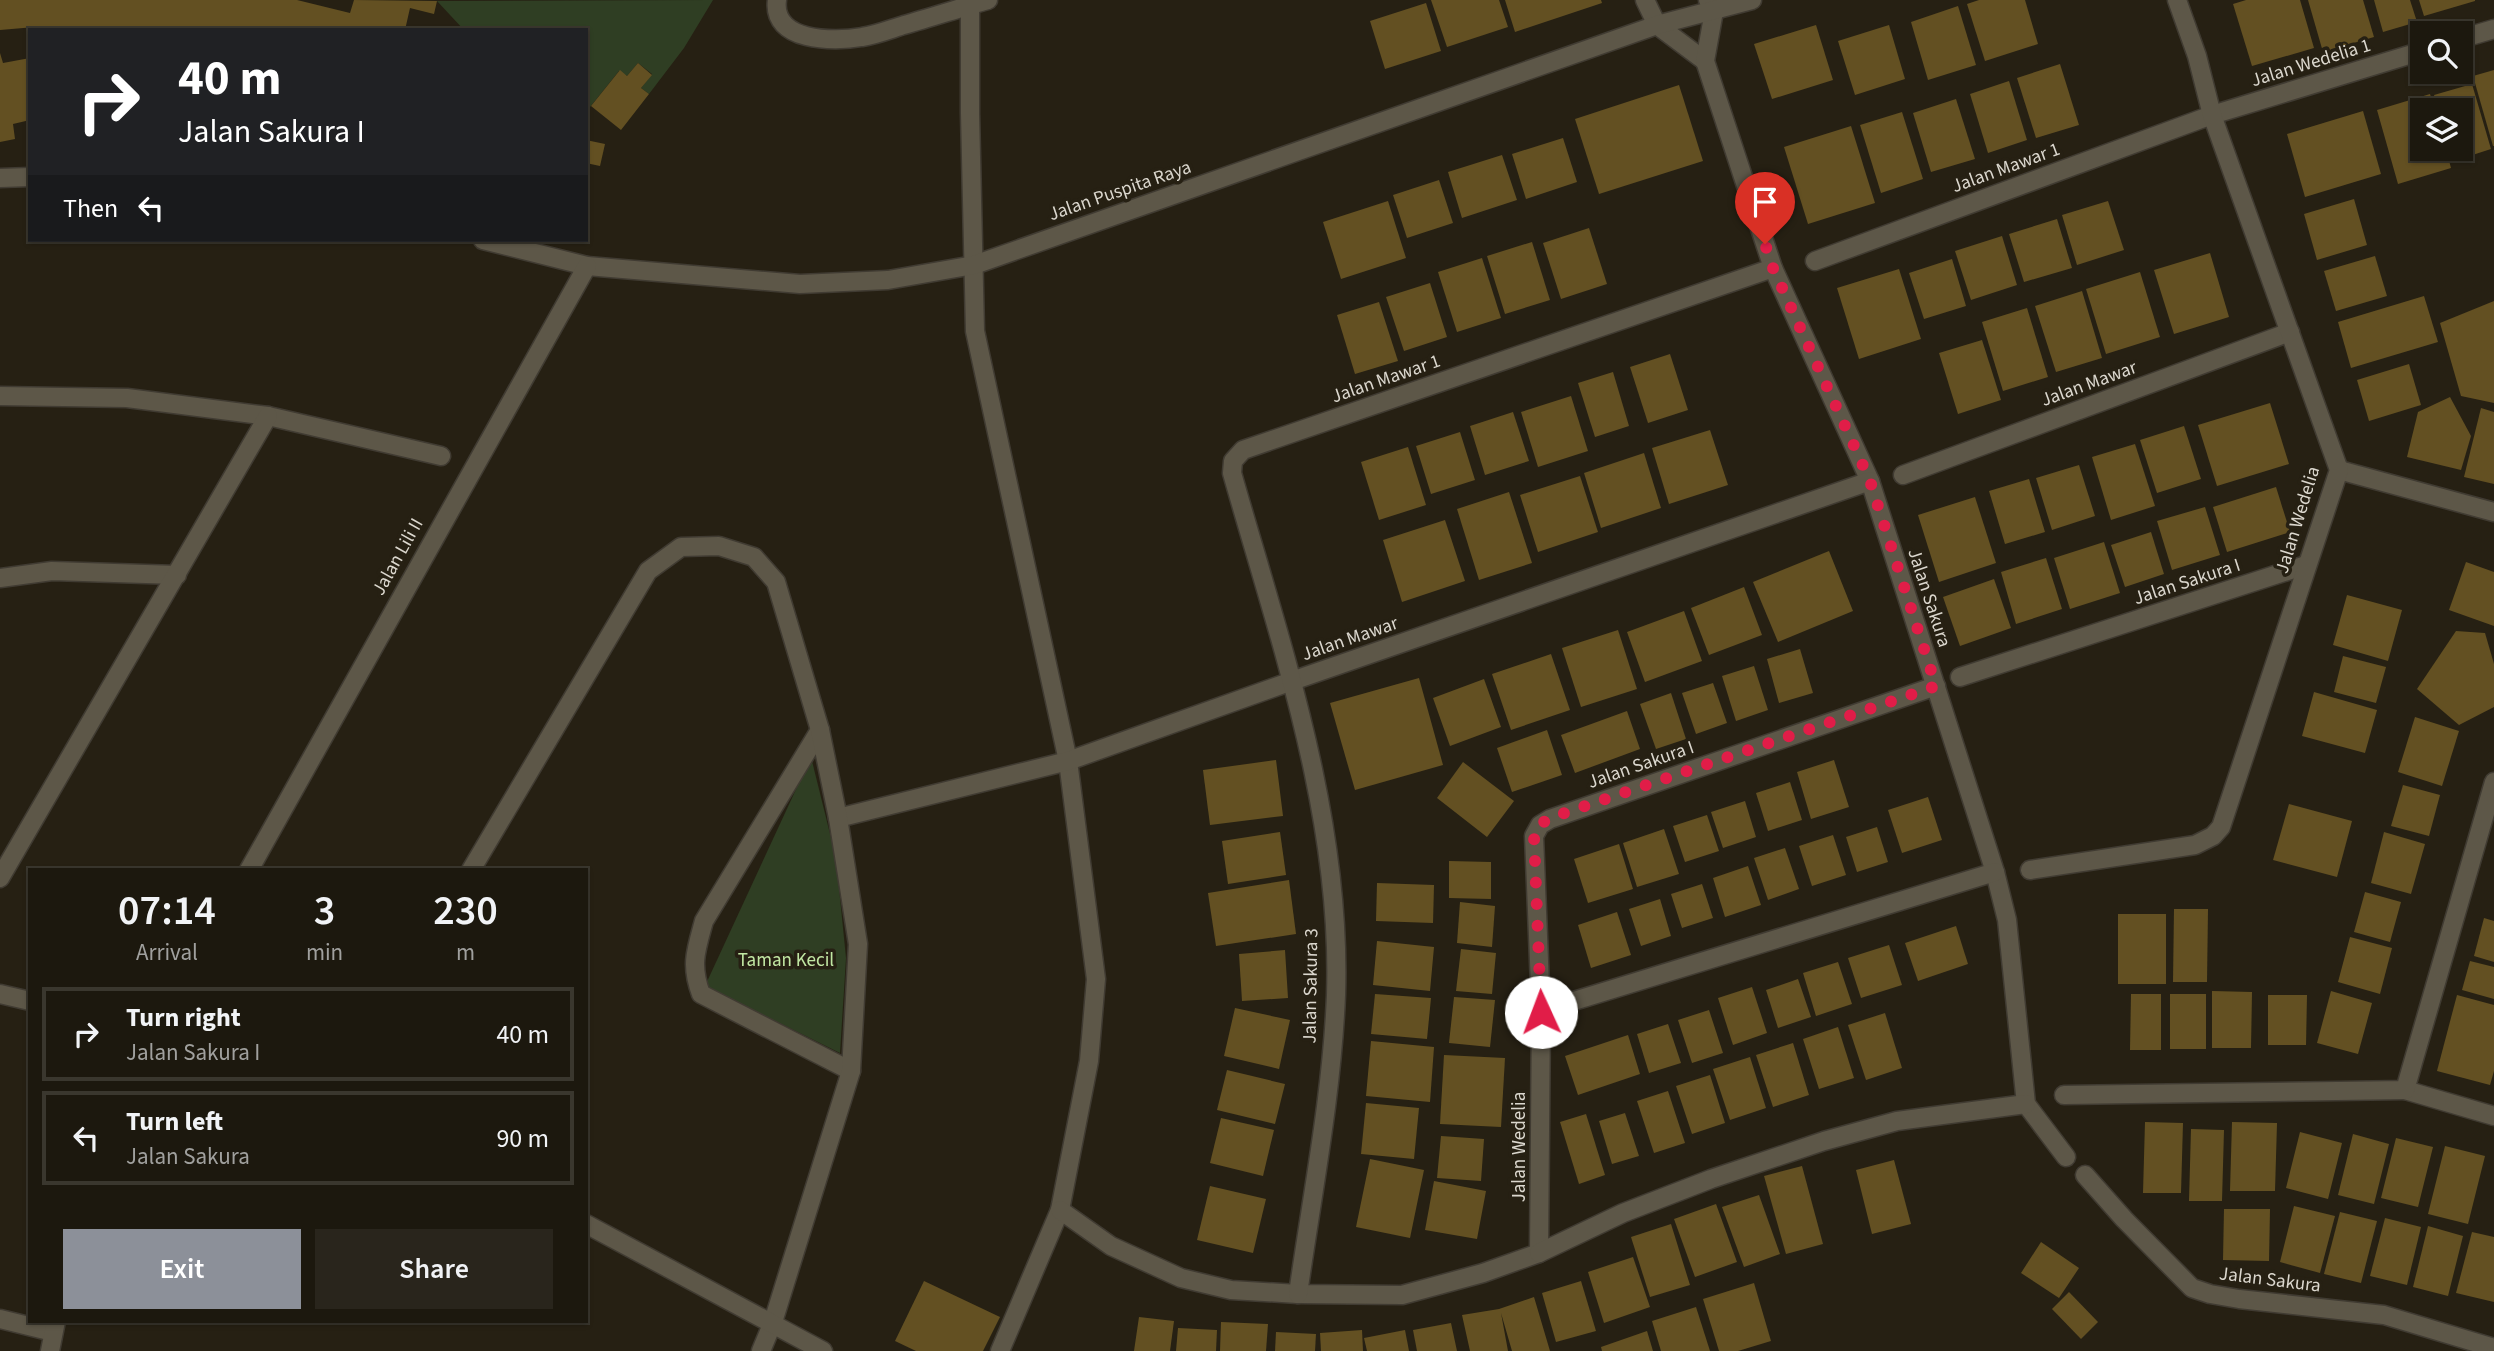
<!DOCTYPE html>
<style>
body{margin:0;font-family:"Source Sans 3",sans-serif;background:#29251c;color:#f1f3f6;height:100vh;display:flex;flex-direction:column;font-size:26px;white-space:nowrap}
*{box-sizing:border-box;margin:0}
p{font-size:23px;color:#a0a09e}
.icon{flex:none;width:38px;height:38px;fill:none;stroke:currentColor;stroke-width:2;stroke-linecap:round;stroke-linejoin:round}
.map{position:relative;flex:1;overflow:hidden}
.details{position:absolute;left:28px;top:868px;width:560px;height:455px;display:flex;flex-direction:column;background:#1c180e;border-radius:0px;box-shadow:0 2px 5px #0004,0 0 0 2px #3a372e}
.details>*{flex:none}
.top-card{position:absolute;left:28px;top:28px;width:560px;height:214px;border-radius:0px;box-shadow:0 2px 5px #0004,0 0 0 2px #3a372e;background:#202124;color:#fff;overflow:hidden}
.controls{position:absolute;left:2410px;top:21px;display:grid;gap:14px}
.controls a{display:grid;place-items:center;width:63px;height:63px;border-radius:0px;background:#1c180e;box-shadow:0 2px 5px #0004,0 0 0 2px #3a372e;font-size:35px}
.pin{position:absolute;display:grid;place-items:center;width:60px;height:60px;color:#fff;margin:-72px -30px;border-radius:50% 50% 50% 0;rotate:-45deg;box-shadow:0 0 7px #0007}
.pin .icon{rotate:45deg}
.me{position:absolute;width:77px;margin:-38px;rotate:358deg;stroke-linejoin:round;filter:drop-shadow(0 0 5px #0008)}
.turn{display:flex;align-items:center;gap:24px;height:147px;padding:0 35px;font-size:32px}
.turn .icon{width:91px;height:91px;stroke-width:2.5}
.turn b{display:block;font-size:49px;line-height:60px}
.then{display:flex;align-items:center;height:66px;padding:0 35px;background:#0003;gap:14px;font-size:26px}
.eta{display:flex;justify-content:space-evenly;align-items:center;height:119px;text-align:center}
.eta b{font-size:42px;font-weight:600;line-height:49px}
.action{display:flex;gap:14px;margin-top:auto;padding:14px 35px}
.action a{flex:1;height:80px;border-radius:0px;background:#8c9099;color:#fff;font-size:28px;font-weight:600;line-height:80px;text-align:center}
.action a+a{background:#29251c;color:#f1f3f6}
ul{padding:0;list-style:none}
li{display:flex;align-items:center;gap:21px;height:94px;margin:0 14px 10px;padding:0 21px;border:4px solid #3a372e;border-radius:0px}
li div{flex:1}
li b{display:block;font-size:26px}
li em{font-style:normal}
.map>svg:first-child{display:block}
.green{fill:#2f3e23}
.building{fill:#635022}
.lines{fill:none;stroke-linecap:round;stroke-linejoin:round}
.minor-casing{stroke:#403b32;stroke-width:21}
.minor{stroke:#5d5748;stroke-width:18}
.route{stroke:#e11d48;stroke-width:12;stroke-dasharray:0 21.6}
.labels{text-anchor:middle;dominant-baseline:central;stroke-width:7;stroke-linejoin:round;paint-order:stroke}
.street-label{font-size:19px;fill:#dbd7ce;stroke:#262013}
.park-label{font-size:19px;fill:#c1e7a3;stroke:#262013}
</style>
<div class="map">
<svg width="2494" height="1351" viewBox="0 0 2494 1351">
<rect width="100%" height="100%" fill="#262013"/>
<g class="green">
<path d="M713 0 684 48 649 94 641 88 652 74 638 63 627 76 619 71 586 112V30H464L437 1Z"/>
<path d="M811 757 836 858 846 958 840 1053 705 986Z"/>
</g>
<g class="building">
<path d="M0 0H297L350 13 354 0 437 1 434 14 410 8 405 30H71L61 27 60 30H52L35 27 0 30Z"/>
<path d="M1431 0H1499L1508 27 1447 47Z"/>
<path d="M1505 0H1601L1602 3 1515 32Z"/>
<path d="M1979 0H2025L2038 44 1985 61 1967 4Z"/>
<path d="M2246 0H2300L2314 48 2252 66 2233 4Z"/>
<path d="M2308 0H2363L2374 37 2323 52Z"/>
<path d="M2374 0H2410L2417 22 2383 32Z"/>
<path d="M2419 0H2475V1L2424 16Z"/>
<path d="M1426 3 1441 51 1385 69 1370 21Z"/>
<path d="M1958 6 1976 65 1928 80 1911 22Z"/>
<path d="M1816 25 1833 80 1772 99 1754 44Z"/>
<path d="M1889 25 1905 79 1855 95 1838 41Z"/>
<path d="M0 53 3 63 30 58V120L13 124 15 139 0 142Z"/>
<path d="M638 63 652 75 641 88 649 94 621 130 591 106 620 70 627 76Z"/>
<path d="M2060 64 2079 125 2036 138 2017 78Z"/>
<path d="M2494 70V146H2493L2473 76Z"/>
<path d="M2009 81 2027 140 1988 153 1970 94Z"/>
<path d="M2472 84 2491 149 2454 161 2450 149H2460V110H2439L2434 95Z"/>
<path d="M1679 85 1703 161 1599 194 1575 119Z"/>
<path d="M2430 94 2435 110H2422V149H2446L2451 168 2398 184 2377 110Z"/>
<path d="M1956 99 1975 159 1931 172 1913 113Z"/>
<path d="M2363 111 2381 174 2305 197 2287 134Z"/>
<path d="M1902 112 1923 179 1881 193 1860 125Z"/>
<path d="M1851 126 1875 203 1808 224 1784 147Z"/>
<path d="M1563 138 1577 182 1526 199 1512 154Z"/>
<path d="M586 140 605 144 600 166 586 163Z"/>
<path d="M1502 155 1517 200 1462 218 1448 172Z"/>
<path d="M1439 180 1453 223 1407 238 1393 195Z"/>
<path d="M2354 199 2367 245 2317 260 2304 214Z"/>
<path d="M1388 201 1406 258 1341 279 1323 222Z"/>
<path d="M2108 201 2124 250 2077 265 2062 215Z"/>
<path d="M2057 219 2072 268 2024 282 2009 234Z"/>
<path d="M1589 228 1607 284 1561 299 1543 243Z"/>
<path d="M2002 236 2017 285 1971 300 1955 251Z"/>
<path d="M1532 242 1550 300 1505 314 1487 256Z"/>
<path d="M2210 253 2229 317 2174 334 2154 270Z"/>
<path d="M2375 256 2387 296 2336 311 2324 271Z"/>
<path d="M1482 258 1501 318 1457 332 1438 272Z"/>
<path d="M1952 259 1966 306 1924 319 1909 273Z"/>
<path d="M1899 269 1921 339 1859 359 1837 288Z"/>
<path d="M2140 272 2160 337 2106 354 2086 289Z"/>
<path d="M1430 283 1447 337 1404 351 1386 297Z"/>
<path d="M2082 291 2102 358 2056 372 2035 306Z"/>
<path d="M2424 296 2438 342 2351 368 2338 322Z"/>
<path d="M2494 301V403L2461 396 2440 323Z"/>
<path d="M1379 302 1398 361 1355 374 1337 315Z"/>
<path d="M2027 308 2048 377 2003 391 1982 322Z"/>
<path d="M1982 340 2001 400 1958 414 1939 353Z"/>
<path d="M1670 354 1688 410 1648 423 1630 367Z"/>
<path d="M2409 364 2421 405 2369 421 2357 380Z"/>
<path d="M1613 372 1629 426 1595 437 1578 383Z"/>
<path d="M1571 396 1588 451 1538 467 1521 412Z"/>
<path d="M2450 397 2471 436 2461 470 2407 457 2418 412Z"/>
<path d="M2270 403 2289 464 2217 486 2198 425Z"/>
<path d="M2481 408 2494 412V484L2464 477Z"/>
<path d="M1513 412 1529 461 1485 475 1470 426Z"/>
<path d="M2184 426 2201 479 2157 493 2140 440Z"/>
<path d="M1710 430 1728 485 1669 504 1652 448Z"/>
<path d="M1460 432 1475 480 1431 494 1416 446Z"/>
<path d="M2135 444 2155 506 2111 520 2092 457Z"/>
<path d="M1408 447 1426 505 1379 520 1361 462Z"/>
<path d="M1644 453 1661 508 1601 528 1584 473Z"/>
<path d="M2079 465 2095 516 2052 530 2036 478Z"/>
<path d="M1580 476 1598 532 1538 552 1520 495Z"/>
<path d="M2029 479 2045 532 2005 544 1989 491Z"/>
<path d="M2276 487 2290 532 2227 552 2213 507Z"/>
<path d="M1509 492 1532 563 1479 580 1457 509Z"/>
<path d="M1975 497 1996 563 1939 582 1918 515Z"/>
<path d="M2205 507 2220 555 2172 570 2157 521Z"/>
<path d="M1445 520 1465 581 1402 602 1383 540Z"/>
<path d="M2151 532 2164 574 2125 587 2111 545Z"/>
<path d="M2104 542 2120 593 2070 609 2054 558Z"/>
<path d="M1829 551 1853 611 1778 642 1753 582Z"/>
<path d="M2046 558 2062 609 2016 624 2001 572Z"/>
<path d="M2466 562 2494 572V626L2449 610Z"/>
<path d="M1994 579 2011 628 1960 646 1943 597Z"/>
<path d="M1744 587 1762 635 1709 655 1691 608Z"/>
<path d="M2347 595 2402 610 2388 661 2333 645Z"/>
<path d="M1684 611 1702 661 1645 682 1627 632Z"/>
<path d="M1618 630 1637 689 1581 707 1562 648Z"/>
<path d="M2456 631 2485 633 2494 664V707L2459 725 2417 689Z"/>
<path d="M1800 649 1813 693 1779 703 1767 659Z"/>
<path d="M1551 654 1570 710 1511 730 1492 674Z"/>
<path d="M2343 656 2386 667 2376 703 2334 692Z"/>
<path d="M1754 666 1768 710 1736 721 1722 676Z"/>
<path d="M1419 678 1443 765 1355 790 1330 703Z"/>
<path d="M1484 679 1501 727 1450 746 1433 698Z"/>
<path d="M1713 683 1727 723 1696 734 1682 693Z"/>
<path d="M2314 692 2377 710 2365 753 2302 736Z"/>
<path d="M1671 693 1686 739 1656 749 1640 704Z"/>
<path d="M1627 711 1640 749 1575 773 1561 735Z"/>
<path d="M2415 717 2459 731 2442 786 2398 772Z"/>
<path d="M1547 730 1562 775 1512 792 1497 748Z"/>
<path d="M1276 760 1283 816 1210 825 1203 770Z"/>
<path d="M1834 760 1849 807 1811 819 1797 772Z"/>
<path d="M1463 762 1514 801 1487 837 1437 798Z"/>
<path d="M1790 782 1802 820 1768 831 1756 793Z"/>
<path d="M2403 785 2440 795 2429 836 2391 826Z"/>
<path d="M1928 797 1942 840 1902 853 1888 810Z"/>
<path d="M1745 801 1756 837 1723 848 1711 812Z"/>
<path d="M2289 804 2352 821 2337 877 2273 860Z"/>
<path d="M1707 815 1719 851 1685 862 1673 826Z"/>
<path d="M1877 827 1888 862 1857 872 1846 837Z"/>
<path d="M1664 829 1679 874 1637 887 1623 843Z"/>
<path d="M1280 832 1286 875 1228 884 1222 841Z"/>
<path d="M2384 832 2425 844 2411 894 2371 883Z"/>
<path d="M1833 835 1846 875 1812 886 1799 846Z"/>
<path d="M1619 844 1633 889 1588 903 1574 859Z"/>
<path d="M1785 848 1799 889 1768 900 1754 858Z"/>
<path d="M1449 861 1491 862V899L1449 898Z"/>
<path d="M1748 866 1761 905 1725 917 1713 878Z"/>
<path d="M1289 880 1296 934 1216 946 1208 893Z"/>
<path d="M1377 883 1434 885 1433 923 1376 921Z"/>
<path d="M1702 884 1713 918 1682 928 1671 894Z"/>
<path d="M2365 892 2401 902 2390 942 2354 932Z"/>
<path d="M1660 899 1671 936 1641 946 1629 909Z"/>
<path d="M1460 902 1495 906 1492 947 1457 943Z"/>
<path d="M2174 909H2208L2207 982H2173Z"/>
<path d="M1617 912 1631 955 1591 968 1578 925Z"/>
<rect x="2118" y="914" width="48" height="70"/>
<path d="M2484 918 2494 921V962L2474 956Z"/>
<path d="M1956 926 1968 964 1918 981 1905 943Z"/>
<path d="M2350 937 2392 948 2380 994 2338 982Z"/>
<path d="M1377 941 1434 947 1430 991 1373 985Z"/>
<path d="M1889 945 1902 985 1861 998 1848 958Z"/>
<path d="M1461 949 1496 953 1492 994 1456 991Z"/>
<path d="M1285 950 1288 998 1242 1001 1239 954Z"/>
<path d="M2470 961 2494 967V999L2462 990Z"/>
<path d="M1838 962 1852 1004 1816 1016 1803 973Z"/>
<path d="M1798 979 1811 1017 1778 1028 1766 990Z"/>
<path d="M1752 987 1767 1033 1733 1045 1718 998Z"/>
<path d="M2212 991 2252 992 2251 1048H2212Z"/>
<path d="M2331 991 2372 1003 2358 1054 2317 1043Z"/>
<path d="M1375 994 1431 998 1427 1039 1371 1034Z"/>
<path d="M2131 994H2161V1050H2130Z"/>
<rect x="2170" y="994" width="36" height="55"/>
<path d="M2268 995H2307L2306 1045H2268Z"/>
<path d="M2457 995 2494 1005V1071L2490 1085 2437 1071Z"/>
<path d="M1454 997 1495 1000 1490 1047 1449 1043Z"/>
<path d="M1235 1008 1290 1020 1279 1069 1224 1056Z"/>
<path d="M1709 1010 1723 1053 1692 1063 1678 1020Z"/>
<path d="M1885 1013 1902 1068 1866 1080 1848 1025Z"/>
<path d="M1668 1024 1681 1063 1649 1073 1637 1034Z"/>
<path d="M1838 1027 1854 1078 1819 1089 1803 1039Z"/>
<path d="M1628 1035 1640 1074 1578 1095 1565 1056Z"/>
<path d="M1371 1041 1434 1047 1430 1102 1366 1096Z"/>
<path d="M1793 1043 1809 1095 1773 1107 1756 1055Z"/>
<path d="M1444 1055 1505 1058 1501 1127 1440 1124Z"/>
<path d="M1750 1057 1766 1108 1730 1120 1713 1069Z"/>
<path d="M1227 1070 1285 1084 1275 1124 1217 1110Z"/>
<path d="M1710 1075 1725 1123 1692 1134 1676 1086Z"/>
<path d="M1668 1091 1685 1143 1654 1153 1637 1101Z"/>
<path d="M1366 1103 1419 1108 1414 1159 1361 1154Z"/>
<path d="M1625 1113 1639 1156 1612 1164 1599 1121Z"/>
<path d="M1586 1114 1605 1175 1579 1184 1560 1122Z"/>
<path d="M1221 1118 1274 1130 1263 1176 1210 1163Z"/>
<path d="M2145 1122 2183 1123 2181 1193H2143Z"/>
<path d="M2232 1122 2277 1123 2275 1191H2230Z"/>
<path d="M2191 1129 2224 1130 2222 1201H2189Z"/>
<path d="M2300 1132 2342 1143 2328 1199 2286 1188Z"/>
<path d="M2353 1134 2389 1144 2374 1204 2338 1195Z"/>
<path d="M1441 1136 1484 1139 1481 1181 1437 1178Z"/>
<path d="M2396 1138 2433 1147 2418 1207 2381 1198Z"/>
<path d="M2445 1146 2485 1156 2468 1224 2428 1214Z"/>
<path d="M1370 1159 1424 1170 1410 1238 1356 1227Z"/>
<path d="M1894 1160 1911 1224 1872 1234 1856 1170Z"/>
<path d="M1802 1166 1823 1244 1786 1254 1764 1176Z"/>
<path d="M1434 1181 1486 1191 1477 1239 1425 1230Z"/>
<path d="M1210 1186 1266 1199 1253 1253 1197 1240Z"/>
<path d="M1759 1195 1780 1254 1744 1267 1722 1207Z"/>
<path d="M1716 1204 1737 1262 1695 1277 1674 1219Z"/>
<path d="M2294 1206 2335 1216 2320 1273 2280 1262Z"/>
<path d="M2224 1209H2270L2269 1261 2223 1260Z"/>
<path d="M2340 1212 2377 1221 2361 1283 2324 1274Z"/>
<path d="M2385 1218 2421 1227 2407 1285 2370 1276Z"/>
<path d="M1671 1224 1690 1285 1650 1297 1631 1237Z"/>
<path d="M2428 1226 2463 1236 2448 1296 2413 1287Z"/>
<path d="M2472 1232 2494 1237V1302L2456 1293Z"/>
<path d="M2041 1242 2079 1268 2059 1298 2021 1273Z"/>
<path d="M1633 1257 1650 1307 1604 1323 1588 1272Z"/>
<path d="M924 1281 1000 1317 983 1351H916L895 1341Z"/>
<path d="M1581 1281 1596 1331 1556 1342 1542 1293Z"/>
<path d="M1754 1283 1771 1341 1738 1351H1719L1703 1299Z"/>
<path d="M2069 1292 2098 1322 2081 1339 2052 1309Z"/>
<path d="M1534 1297 1550 1351H1512L1501 1313 1508 1351H1470L1462 1315 1499 1309Z"/>
<path d="M1696 1307 1710 1351H1661L1652 1321Z"/>
<path d="M1139 1317 1174 1321 1170 1351H1134Z"/>
<path d="M1221 1322 1268 1324 1266 1351H1220Z"/>
<path d="M1451 1323 1457 1351H1417L1413 1330Z"/>
<path d="M1178 1328 1217 1330 1216 1351H1176Z"/>
<path d="M1362 1330 1363 1351H1321L1320 1333Z"/>
<path d="M1405 1330 1409 1351H1367L1364 1338Z"/>
<path d="M1647 1331 1653 1351H1602L1601 1347Z"/>
<path d="M1276 1332 1316 1334 1315 1351H1275Z"/>
</g>
<g class="lines">
<defs>
<g id="minor">
<path d="M777 0C771 42 834 42 862 37 876 35 891 29 904 25 932 17 960 8 988 0"/>
<path d="M970 0V113L975 331 1068 761 1096 979 1089 1061 1060 1210 1000 1351"/>
<path d="M1645 0 1657 25 1705 61"/>
<path d="M1708 0 1714 11 1705 61 1773 268 1870 481 1995 872 2007 920 2026 1104 2066 1157"/>
<path d="M2460 39 2494 29"/>
<path d="M0 178 30 177"/>
<path d="M483 240 587 266 800 284 888 280 974 265 1657 25 1752 0"/>
<path d="M1815 261 2212 115 2422 51"/>
<path d="M0 396 127 398 268 416 441 456"/>
<path d="M2339 470 2494 512"/>
<path d="M1903 475 2290 332"/>
<path d="M0 578 52 571 177 575"/>
<path d="M1960 677 2306 565"/>
<path d="M820 730 704 921C696 950 690 965 701 994L851 1071"/>
<path d="M838 818 1068 761 1292 681 1870 481"/>
<path d="M249 870 587 266"/>
<path d="M471 870 648 571 681 547 719 546 754 557 776 582 820 730 838 818 858 944 851 1071 773 1322 761 1351"/>
<path d="M2030 870 2195 845 2213 836 2221 827 2339 470 2212 115 2197 56 2177 0"/>
<path d="M0 878 268 416"/>
<path d="M0 994 30 1001"/>
<path d="M1541 1011 1534 836 1540 825 1550 819 1936 686"/>
<path d="M2405 1090 2494 1116"/>
<path d="M2064 1095 2405 1090 2494 782"/>
<path d="M2085 1175 2124 1219 2192 1288 2210 1294 2239 1299 2384 1315 2494 1348"/>
<path d="M1060 1210 1111 1246 1181 1278 1231 1290 1298 1294 1402 1295 1483 1273 1539 1253 1541 1011 1995 872"/>
<path d="M586 1224 823 1351"/>
<path d="M1539 1253 1623 1213 1711 1179 1824 1141 1897 1121 2026 1104"/>
<path d="M1298 1294C1312 1195 1332 1095 1336 995 1342 817 1280 642 1232 473L1233 461 1243 450 1773 268"/>
<path d="M0 1319 53 1332"/>
<path d="M50 1351 56 1321"/>
</g>
</defs>
<use href="#minor" class="minor-casing"/>
<use href="#minor" class="minor"/>
</g>
<g class="lines">
<path class="route" d="M1541 1012 1534 836 1539 825 1550 818 1936 686 1870 481 1773 268 1765 244"/>
</g>
<g class="labels">
<g class="street-label">
<text transform="translate(2311 63) rotate(-17)">Jalan Wedelia 1</text>
<text transform="translate(2006 168) rotate(-20)">Jalan Mawar 1</text>
<text transform="translate(1120 191) rotate(-19)">Jalan Puspita Raya</text>
<text transform="translate(1386 379) rotate(-19)">Jalan Mawar 1</text>
<text transform="translate(2089 384) rotate(-20)">Jalan Mawar</text>
<text transform="translate(2298 520) rotate(-73)">Jalan Wedelia</text>
<text transform="translate(398 557) rotate(-61)">Jalan Lili II</text>
<text transform="translate(2187 582) rotate(-18)">Jalan Sakura I</text>
<text transform="translate(1929 598) rotate(72)">Jalan Sakura</text>
<text transform="translate(1350 639) rotate(-19)">Jalan Mawar</text>
<text transform="translate(1641 765) rotate(-19)">Jalan Sakura I</text>
<text transform="translate(1311 986) rotate(-89)">Jalan Sakura 3</text>
<text transform="translate(1519 1147) rotate(-90)">Jalan Wedelia</text>
<text transform="translate(2270 1280) rotate(7)">Jalan Sakura</text>
</g>
<g class="park-label">
<text x="786" y="960">Taman Kecil</text>
</g>
</g>
</svg>
<div class="controls">
<a><svg class="icon" aria-label="search" viewBox="0 0 24 24"><circle cx="10" cy="10" r="6"/><path d="M15 15l6 6"/></svg></a>
<a><svg class="icon" aria-label="layers" viewBox="0 0 24 24"><path d="M12 4l9 5-9 5-9-5zM3 14l9 5 9-5"/></svg></a>
</div>
<div class="pin" style="left:1765px;top:244px;background:#d93025"><svg class="icon" aria-label="arrive" viewBox="0 0 24 24"><path d="M6 21V4h12l-3 4 3 4H6"/></svg></div>
<svg class="me" style="left:1541px;top:1012px" viewBox="-20 -20 40 40"><circle r="19" fill="#fff"/><path d="M0-13L10 11 0 6-10 11z" fill="#e11d48"/></svg>
<div class="top-card">
<div class="turn"><svg class="icon" aria-label="right" viewBox="0 0 24 24"><path d="M7 20v-9h11M14 6l5 5-5 5"/></svg><div><b>40 m</b>Jalan Sakura I</div></div>
<div class="then">Then<svg class="icon" aria-label="left" viewBox="0 0 24 24"><path d="M17 20v-9H6M10 6l-5 5 5 5"/></svg></div>
</div>
<section class="details">
<div class="eta">
<div><b>07:14</b><p>Arrival</p></div>
<div><b>3</b><p>min</p></div>
<div><b>230</b><p>m</p></div>
</div>
<ul>
<li><svg class="icon" aria-label="right" viewBox="0 0 24 24"><path d="M7 20v-9h11M14 6l5 5-5 5"/></svg><div><b>Turn right</b><p>Jalan Sakura I</p></div><em>40 m</em></li>
<li><svg class="icon" aria-label="left" viewBox="0 0 24 24"><path d="M17 20v-9H6M10 6l-5 5 5 5"/></svg><div><b>Turn left</b><p>Jalan Sakura</p></div><em>90 m</em></li>
</ul>
<div class="action"><a>Exit</a><a>Share</a></div>
</section>
</div>
